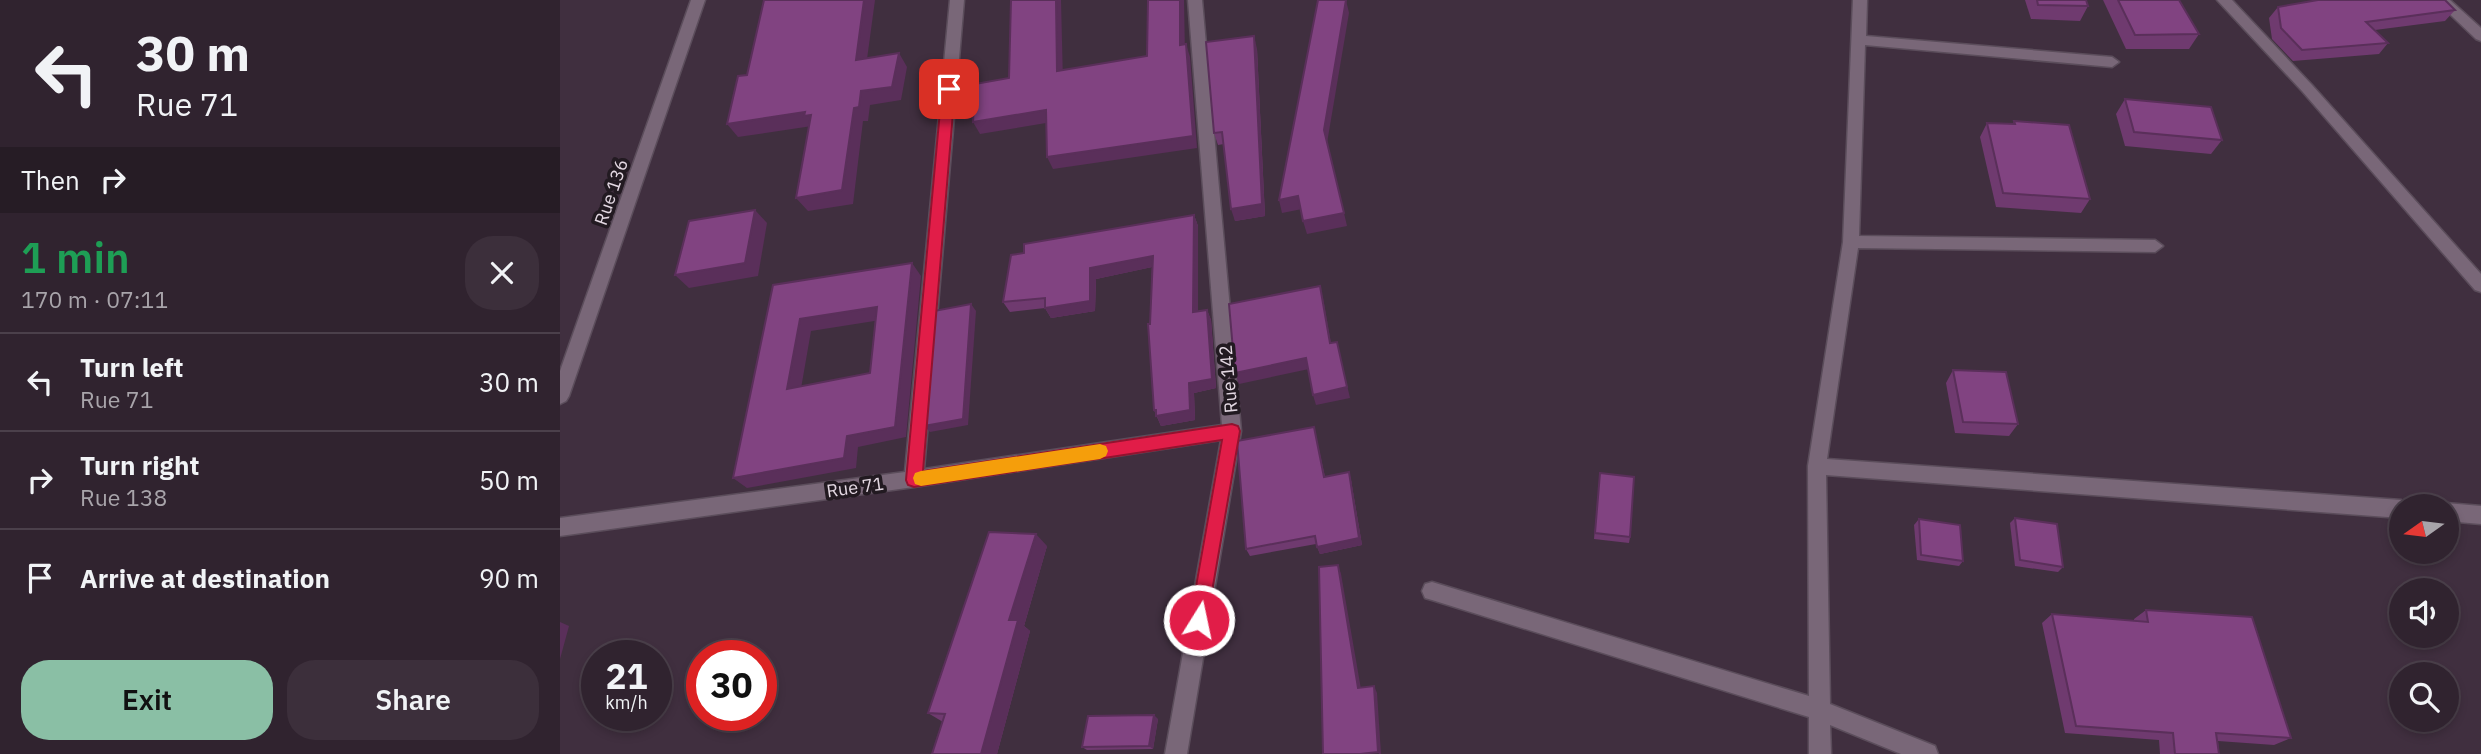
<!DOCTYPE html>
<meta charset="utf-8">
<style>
body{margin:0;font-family:"IBM Plex Sans",sans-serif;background:#3c2f3b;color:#f1f3f6;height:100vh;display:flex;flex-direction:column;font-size:26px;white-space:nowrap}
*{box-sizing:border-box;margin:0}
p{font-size:23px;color:#a8a4aa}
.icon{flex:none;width:38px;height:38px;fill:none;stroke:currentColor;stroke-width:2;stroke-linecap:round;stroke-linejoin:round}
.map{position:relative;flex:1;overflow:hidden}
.panel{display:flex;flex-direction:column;background:#30232f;width:560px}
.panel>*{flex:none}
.banner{background:#30232f;color:#f1f3f6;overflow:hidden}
.needle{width:46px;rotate:256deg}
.tools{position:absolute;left:1829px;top:494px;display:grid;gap:14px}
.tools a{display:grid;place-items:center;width:70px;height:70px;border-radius:50%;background:#30232f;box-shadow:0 4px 10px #0003,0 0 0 2px #4b404b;font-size:35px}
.speed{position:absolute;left:21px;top:640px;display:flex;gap:14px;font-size:35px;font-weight:700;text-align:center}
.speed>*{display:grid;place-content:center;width:91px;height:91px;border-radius:50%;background:#30232f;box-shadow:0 4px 10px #0003,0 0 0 2px #4b404b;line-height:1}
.speed small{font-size:18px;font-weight:400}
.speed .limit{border:10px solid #d22;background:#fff;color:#111}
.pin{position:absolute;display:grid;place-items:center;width:60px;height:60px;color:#fff;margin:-30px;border-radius:14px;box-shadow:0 4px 10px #0006}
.me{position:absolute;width:77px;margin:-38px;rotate:10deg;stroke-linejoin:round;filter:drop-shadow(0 0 5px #0008)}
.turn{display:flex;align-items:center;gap:24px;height:147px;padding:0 21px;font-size:32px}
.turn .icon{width:91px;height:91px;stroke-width:2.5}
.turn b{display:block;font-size:49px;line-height:60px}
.then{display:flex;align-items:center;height:66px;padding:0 21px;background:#0003;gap:14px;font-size:26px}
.round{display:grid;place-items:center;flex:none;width:74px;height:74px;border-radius:28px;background:#3c2f3b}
.summary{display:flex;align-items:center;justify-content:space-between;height:119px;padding:0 21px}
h1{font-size:42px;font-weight:600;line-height:52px;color:#1e9e55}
.action{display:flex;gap:14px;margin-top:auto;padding:14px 21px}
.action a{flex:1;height:80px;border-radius:28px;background:#8abfa5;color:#111;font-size:28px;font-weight:600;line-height:80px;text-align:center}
.action a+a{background:#3c2f3b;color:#f1f3f6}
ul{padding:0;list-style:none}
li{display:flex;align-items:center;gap:21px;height:98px;padding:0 21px;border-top:2px solid #4b404b}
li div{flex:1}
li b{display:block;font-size:26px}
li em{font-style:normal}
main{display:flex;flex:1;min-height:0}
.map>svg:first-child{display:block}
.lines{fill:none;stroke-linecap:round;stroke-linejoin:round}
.street-casing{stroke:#5b4d5b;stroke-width:3}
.street{fill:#796778;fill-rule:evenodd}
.wall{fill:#6f3a6f}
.shaded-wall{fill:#5a2f5a}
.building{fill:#814381;stroke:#5a2f5a;stroke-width:2;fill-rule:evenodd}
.route{fill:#e11d48;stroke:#92132f;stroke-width:2}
.slow{fill:#f59e0b}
.labels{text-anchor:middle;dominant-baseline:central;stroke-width:7;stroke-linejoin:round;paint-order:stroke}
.street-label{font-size:18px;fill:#e3d8e2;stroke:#221a21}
</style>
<main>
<section class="panel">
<div class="banner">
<div class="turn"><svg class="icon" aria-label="left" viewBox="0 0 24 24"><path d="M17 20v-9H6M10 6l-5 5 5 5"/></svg><div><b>30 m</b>Rue 71</div></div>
<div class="then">Then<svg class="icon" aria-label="right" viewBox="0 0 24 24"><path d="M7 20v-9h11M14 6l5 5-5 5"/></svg></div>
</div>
<div class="summary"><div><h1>1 min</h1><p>170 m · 07:11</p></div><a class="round"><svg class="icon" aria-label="close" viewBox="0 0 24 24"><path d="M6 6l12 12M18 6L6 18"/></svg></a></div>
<ul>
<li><svg class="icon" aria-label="left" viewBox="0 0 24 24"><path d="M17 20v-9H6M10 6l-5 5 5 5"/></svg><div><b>Turn left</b><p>Rue 71</p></div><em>30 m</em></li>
<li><svg class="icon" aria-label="right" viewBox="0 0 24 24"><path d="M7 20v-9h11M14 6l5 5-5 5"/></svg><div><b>Turn right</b><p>Rue 138</p></div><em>50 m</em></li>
<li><svg class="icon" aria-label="arrive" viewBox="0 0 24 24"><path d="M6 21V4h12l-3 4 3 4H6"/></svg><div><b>Arrive at destination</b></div><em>90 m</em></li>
</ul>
<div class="action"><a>Exit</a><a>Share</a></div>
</section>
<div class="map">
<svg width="1921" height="754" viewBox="0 0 1921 754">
<rect width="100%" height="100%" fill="#402f3f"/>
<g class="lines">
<defs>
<g id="street">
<path d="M131 0H145L9 396 6 401 0 404V371Z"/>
<path d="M390 0H404L364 469 662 425 628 0H642L681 431 627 754H605L661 440 354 487 0 536V518L345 472Z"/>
<path d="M1293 0H1307L1306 36 1552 57 1559 62 1552 67 1305 45 1299 236 1595 240 1603 246 1595 252 1298 248 1267 459 1841 500 1849 506H1841V518L1266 475 1270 704 1375 746 1378 754H1341L1270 725 1271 754H1249V717L872 600 865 598 862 591 865 584 872 582 1249 696 1248 466 1283 242Z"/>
<path d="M1657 0H1672L1752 85 1921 274V292L1915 290 1742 91Z"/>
<path d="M1875 0H1890L1921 28V41L1916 39Z"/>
<path d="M1886 503 1921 506V524L1886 521V506H1880Z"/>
</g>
</defs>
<use href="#street" class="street-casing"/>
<use href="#street" class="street"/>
</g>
<g class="wall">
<path d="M1465 0H1526L1528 6 1520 21 1471 19Z"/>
<path d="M1543 0H1619L1639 34 1629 49H1566Z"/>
<path d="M1718 7 1895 10 1885 21 1815 30 1828 43 1819 54 1733 61 1712 39 1709 18Z"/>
<path d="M697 49 705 216 675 221 664 144 658 145 654 133Z"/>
<path d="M1565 99 1662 140 1651 154 1565 146 1556 114Z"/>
<path d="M1454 121 1530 199 1521 213 1436 207 1420 137 1427 123 1453 124Z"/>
<path d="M634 215 638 226V312L647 310 651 320 656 388 634 393 635 420 601 426 594 410 590 324 592 267 536 279 535 311 491 318 485 308 450 312 443 302 464 253Z"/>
<path d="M1393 370 1458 424 1449 436 1395 433 1386 383Z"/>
<path d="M754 427 765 477 789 472 791 480 802 545 760 554 756 544 690 556 686 549Z"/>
<path d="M1040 473 1070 537 1069 543 1034 539Z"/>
<path d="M1455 518 1503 567 1498 572 1455 566 1450 523Z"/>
<path d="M1359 519 1403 561 1399 566 1357 560 1354 525Z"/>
<path d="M487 546 464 626 470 631 437 754H372L383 722 368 713Z"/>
<path d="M1586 610 1731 738 1714 745 1658 741 1659 754H1600L1599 740 1505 733 1482 623 1492 614 1574 621V619Z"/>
<path d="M598 719 593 749 527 750 522 747Z"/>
</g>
<g class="shaded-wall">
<path d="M304 0H315L305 74 296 60Z"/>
<path d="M496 0H501L503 83 497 71Z"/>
<path d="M620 0H624L625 57 620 45Z"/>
<path d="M786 0 789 13 767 143 764 130Z"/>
<path d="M694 36 697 49 705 216 675 221 671 209Z"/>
<path d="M626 44 630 57 637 148 493 169 487 157Z"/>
<path d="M339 53 347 67 341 100 310 105 308 121H303L293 204 248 211 236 198 294 108 301 91Z"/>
<path d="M486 110 492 122 420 134 413 122Z"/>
<path d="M245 112 251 115 252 126 178 137 167 124Z"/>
<path d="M738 196 742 209 722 213 719 200Z"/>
<path d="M195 210 207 223 198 276 129 288 115 275Z"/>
<path d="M784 213 787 226 747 234 743 221Z"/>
<path d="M634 215 638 226V322L633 312Z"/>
<path d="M593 256 597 266 536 279 535 311 491 318 485 308 530 268Z"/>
<path d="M352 263 361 276 346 437 298 447 296 468 187 488 173 478 287 436Z"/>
<path d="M760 286 763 298 773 355 770 343Z"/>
<path d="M411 304 416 311 408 425 370 432 364 426Z"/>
<path d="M317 307 327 319 251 331 239 400 227 389 240 319Z"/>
<path d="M647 310 651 320 656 388 634 393 635 420 601 426 594 410 629 383Z"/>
<path d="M777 342 790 398 756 405 753 395Z"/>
<path d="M746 358 749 369 679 384 675 373Z"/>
<path d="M789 472 791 480 802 545 760 554 757 547Z"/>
<path d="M476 534 487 546 464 626 470 631 437 754H421L449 620Z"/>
<path d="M778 565 781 574 802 695 798 688Z"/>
<path d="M0 622 9 626 0 659Z"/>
<path d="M814 686 817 693 821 754H819L818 752Z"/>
<path d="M594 715 598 719 593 749 589 746Z"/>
</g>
<g class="building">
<path d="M204 0H304L296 60 339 53 332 87 301 91 299 107 294 108 282 190 236 198 251 115 244 116 245 112 167 124 178 76 187 75Z"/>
<path d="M451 0H496L497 71 587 56 588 0H620V45L626 44 633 136 487 157 486 110 413 122 415 84 449 78Z"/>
<path d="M758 0H786L764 130 784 213 743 221 738 196 719 200Z"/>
<path d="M1477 0H1526L1528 6 1478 5Z"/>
<path d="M1558 0H1619L1639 34 1575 35Z"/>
<path d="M1758 0H1885L1895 10 1806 22 1828 43 1742 50 1721 28 1718 7Z"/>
<path d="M694 36 702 204 671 209 662 132 654 133 646 42Z"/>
<path d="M1565 99 1651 107 1662 140 1574 132Z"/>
<path d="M1454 121 1509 125 1530 199 1443 193 1427 123 1455 124Z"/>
<path d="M195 210 185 263 115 275 129 221Z"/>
<path d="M634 215 633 312 647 310 652 379 629 383 630 410 596 416V410H594L588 324H590L593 256 530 268V301L485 308V298L443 302 451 255 464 253V244Z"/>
<path d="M352 263 335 427 287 436 284 458 173 478 213 285ZM317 307 310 373 227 389 240 319Z"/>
<path d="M760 286 770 343 777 342 787 387 753 395 746 358 675 373 669 304Z"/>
<path d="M411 304 403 419 364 426 374 311Z"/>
<path d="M1393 370 1446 372 1458 424 1403 422Z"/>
<path d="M754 427 764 477 789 472 799 538 757 547 755 536 686 549 677 441Z"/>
<path d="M1040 473 1074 477 1070 537 1035 533Z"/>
<path d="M1455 518 1497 524 1503 567 1460 560Z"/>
<path d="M1359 519 1400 525 1403 561 1361 555Z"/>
<path d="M429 532 476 534 449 620H458L421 754H372L385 714 368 713Z"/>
<path d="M778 565 798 688 814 686 818 752 800 754H763L759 567Z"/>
<path d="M1586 610 1692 617 1731 738 1656 733 1659 754H1615L1613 733 1516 726 1492 614 1588 622Z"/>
<path d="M594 715 589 746 522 747 528 716Z"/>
</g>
<path class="route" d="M389 85 395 89 363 471 672 424 678 426 680 431 646 626 639 628 633 626 630 620 662 440 354 487 348 485 346 480 382 89Z"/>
<path class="slow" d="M540 444 546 446 548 451 546 456 540 459 361 486 355 484 353 478 355 473 361 471Z"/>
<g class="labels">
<g class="street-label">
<text transform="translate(51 192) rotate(-71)">Rue 136</text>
<text transform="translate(668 379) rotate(-95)">Rue 142</text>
<text transform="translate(295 487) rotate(-8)">Rue 71</text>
</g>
</g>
</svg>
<div class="tools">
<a><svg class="needle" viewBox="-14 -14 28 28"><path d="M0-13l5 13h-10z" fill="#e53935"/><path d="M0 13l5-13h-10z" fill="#a8a4aa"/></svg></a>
<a><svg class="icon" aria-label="sound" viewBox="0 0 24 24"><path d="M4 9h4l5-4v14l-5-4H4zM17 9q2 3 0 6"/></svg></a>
<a><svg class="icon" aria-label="search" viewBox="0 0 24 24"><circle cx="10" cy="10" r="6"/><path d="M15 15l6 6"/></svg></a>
</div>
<div class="speed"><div>21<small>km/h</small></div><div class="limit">30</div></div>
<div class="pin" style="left:389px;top:89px;background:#d93025"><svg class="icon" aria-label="arrive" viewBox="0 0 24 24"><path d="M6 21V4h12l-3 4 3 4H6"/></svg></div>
<svg class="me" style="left:639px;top:620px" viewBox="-20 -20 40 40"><circle r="17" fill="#e11d48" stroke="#fff" stroke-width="3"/><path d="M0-11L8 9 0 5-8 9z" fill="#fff"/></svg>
</div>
</main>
